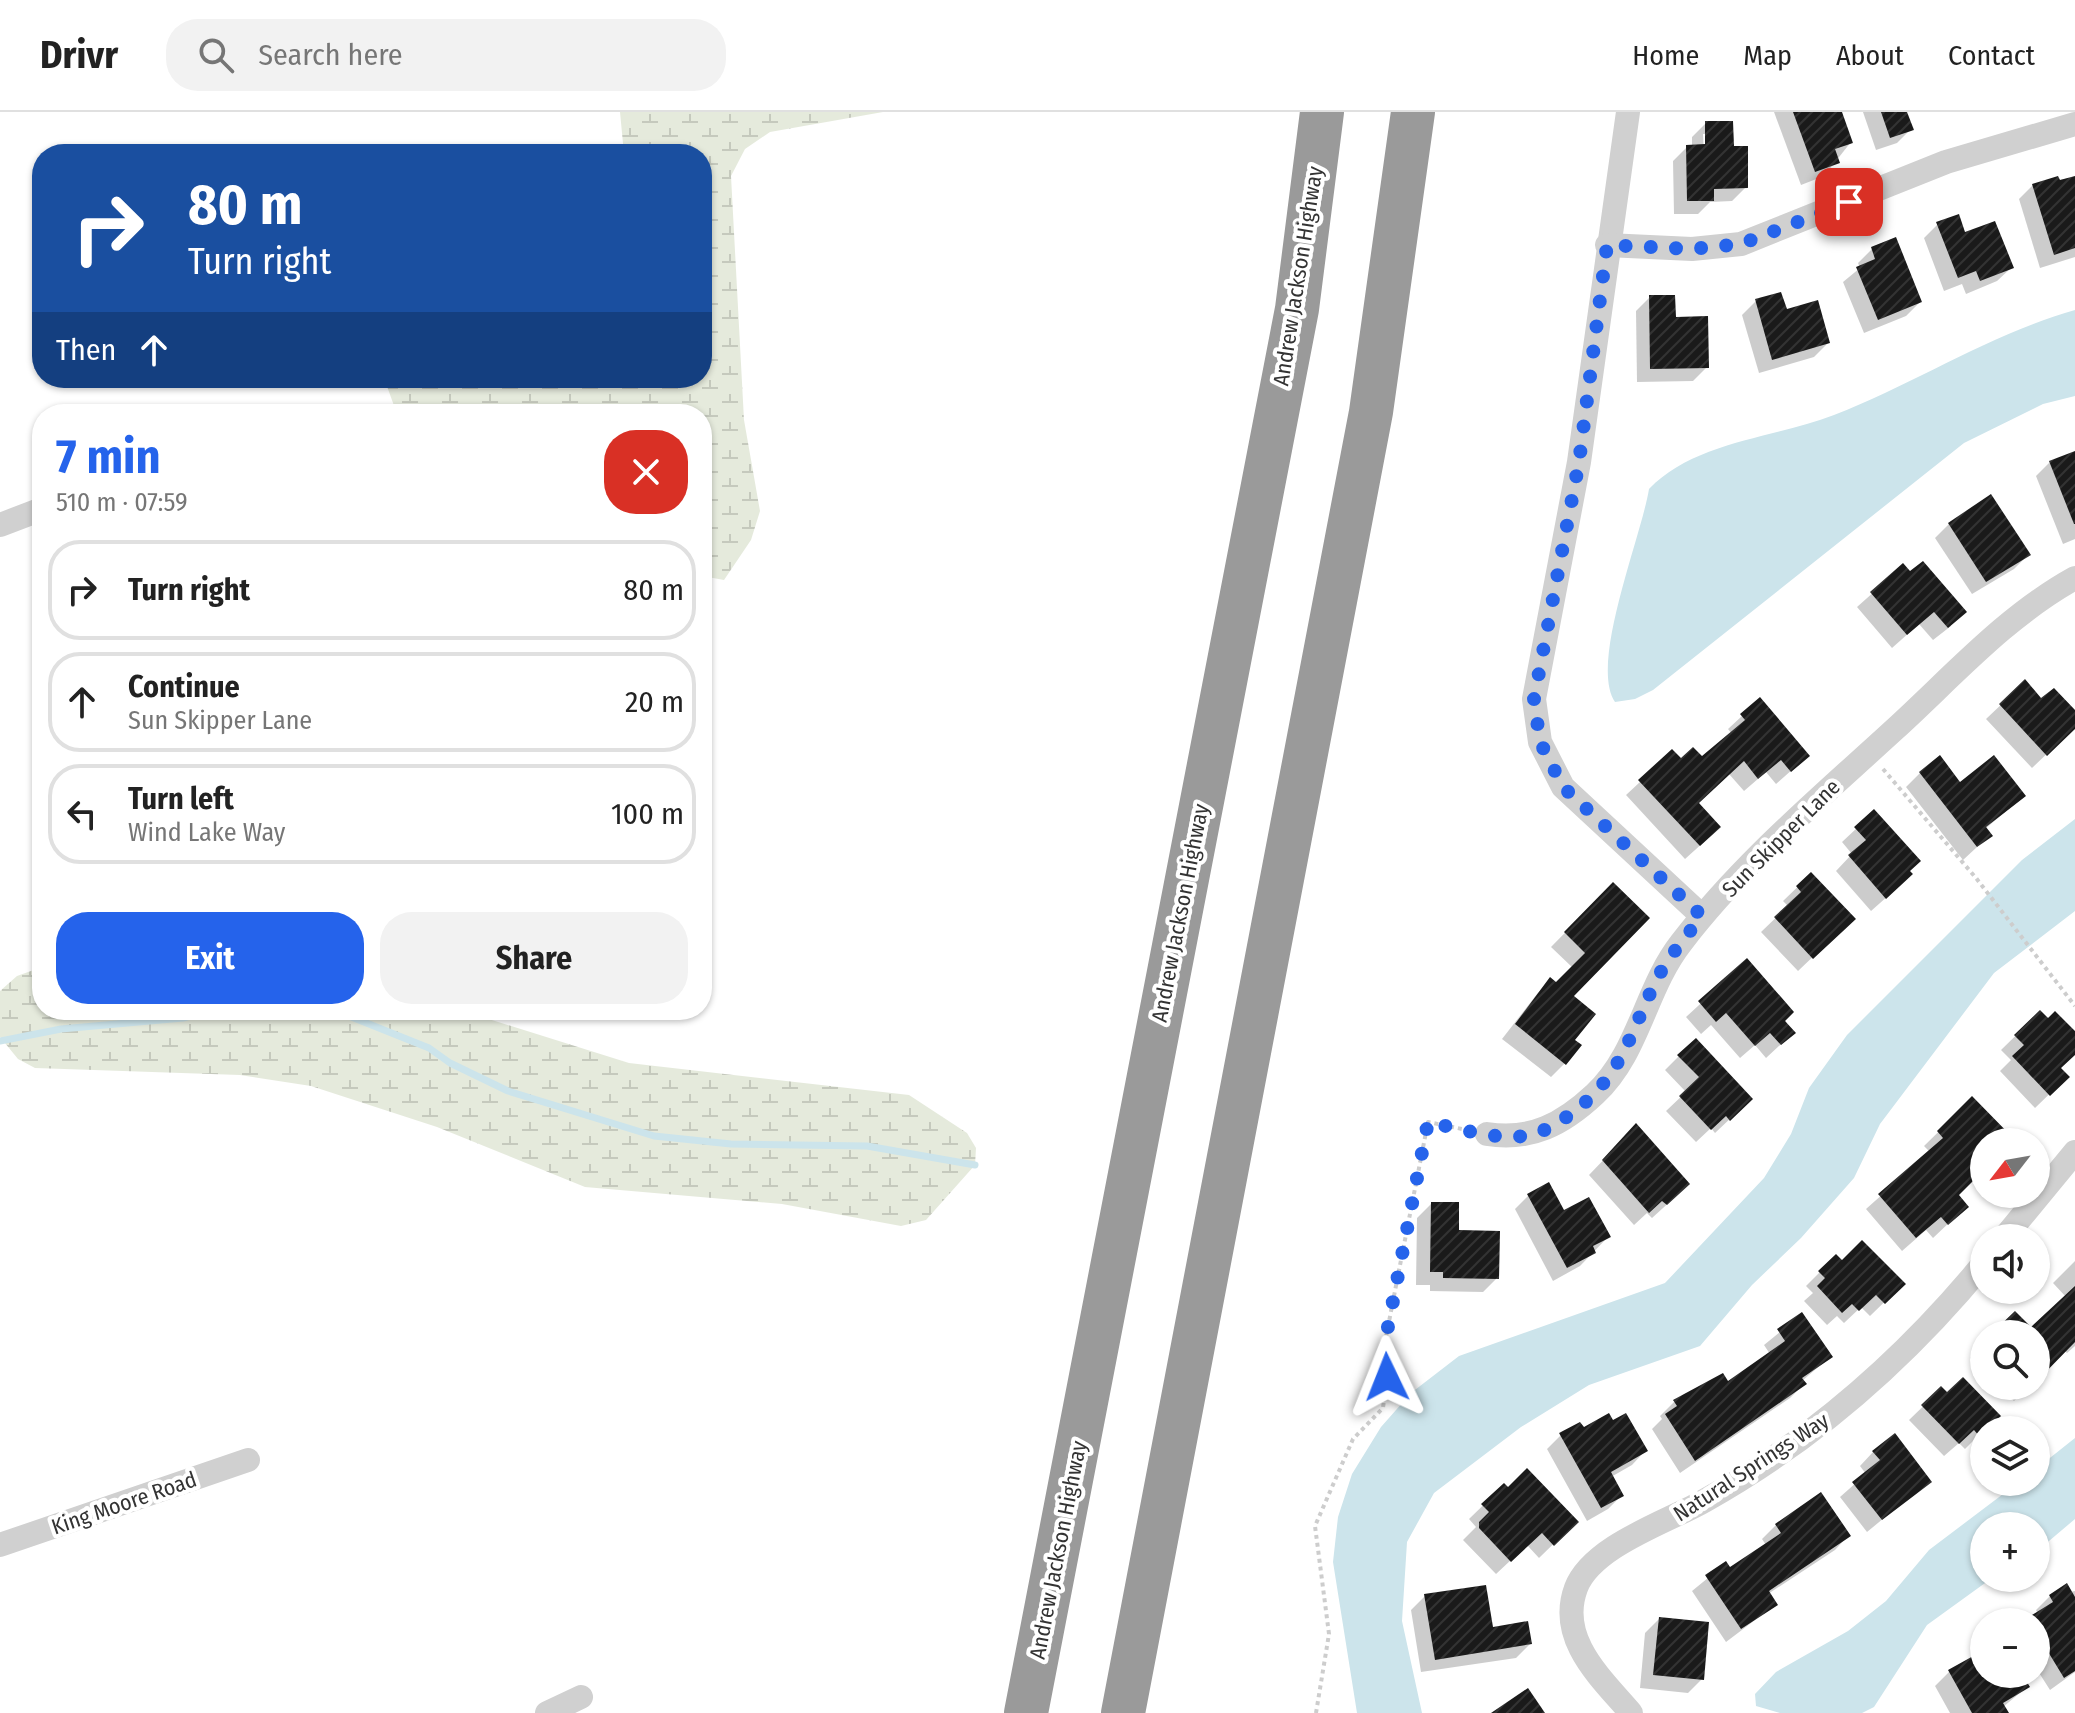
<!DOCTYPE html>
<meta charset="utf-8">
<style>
body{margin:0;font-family:"Fira Sans Condensed",sans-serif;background:#f2f2f2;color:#222;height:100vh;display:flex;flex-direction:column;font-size:30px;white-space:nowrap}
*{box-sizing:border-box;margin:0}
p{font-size:26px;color:#767676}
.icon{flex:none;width:44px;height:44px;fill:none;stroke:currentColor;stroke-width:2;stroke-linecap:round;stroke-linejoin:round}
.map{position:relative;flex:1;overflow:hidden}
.side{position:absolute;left:32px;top:292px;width:680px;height:616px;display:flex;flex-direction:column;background:#fff;border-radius:32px;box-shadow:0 2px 6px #0004}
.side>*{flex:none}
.top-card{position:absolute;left:32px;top:32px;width:680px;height:244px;border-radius:32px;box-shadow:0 2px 6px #0004;background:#1a4fa0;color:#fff;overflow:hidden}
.needle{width:52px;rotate:239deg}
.tools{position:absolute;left:1970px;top:1016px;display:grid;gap:16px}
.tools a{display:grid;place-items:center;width:80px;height:80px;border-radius:50%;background:#fff;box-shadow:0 2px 6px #0004;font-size:40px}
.pin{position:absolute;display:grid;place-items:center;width:68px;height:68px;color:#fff;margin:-34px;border-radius:16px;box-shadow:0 4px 12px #0006}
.me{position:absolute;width:88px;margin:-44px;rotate:358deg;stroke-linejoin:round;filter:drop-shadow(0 0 6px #0008)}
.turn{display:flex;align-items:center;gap:28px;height:168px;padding:0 24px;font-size:36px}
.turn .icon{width:104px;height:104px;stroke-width:2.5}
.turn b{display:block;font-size:56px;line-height:68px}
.then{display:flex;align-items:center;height:76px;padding:0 24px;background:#0003;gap:16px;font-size:30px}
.round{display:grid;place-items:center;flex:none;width:84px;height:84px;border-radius:32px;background:#f2f2f2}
.summary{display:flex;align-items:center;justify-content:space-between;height:136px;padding:0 24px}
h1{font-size:48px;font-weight:700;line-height:60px;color:#2563eb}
.primary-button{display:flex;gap:16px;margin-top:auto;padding:16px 24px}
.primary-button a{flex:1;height:92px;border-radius:32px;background:#2563eb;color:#fff;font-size:32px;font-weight:700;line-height:92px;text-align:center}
.primary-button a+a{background:#f2f2f2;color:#222}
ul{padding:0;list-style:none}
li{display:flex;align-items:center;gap:24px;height:100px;margin:0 16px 12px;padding:0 8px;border:4px solid #e0e0e0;border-radius:32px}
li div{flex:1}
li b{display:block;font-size:30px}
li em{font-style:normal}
header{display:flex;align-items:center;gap:48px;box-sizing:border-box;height:112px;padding:0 40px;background:#fff;border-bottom:2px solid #e0e0e0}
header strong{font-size:38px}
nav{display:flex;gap:44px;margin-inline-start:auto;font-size:28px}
.search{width:560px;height:72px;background:#f2f2f2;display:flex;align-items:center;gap:20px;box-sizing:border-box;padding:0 28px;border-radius:32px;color:#767676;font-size:30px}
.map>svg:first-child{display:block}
.wetland{fill:url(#wetland-marsh)}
.water{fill:#cce4eb}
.shadow{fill:#0003;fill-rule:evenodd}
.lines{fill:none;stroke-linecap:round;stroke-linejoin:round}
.stream{stroke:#cce4eb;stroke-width:7}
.building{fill:url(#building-hatch)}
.path{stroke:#cdcdcd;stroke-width:4;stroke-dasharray:4 4;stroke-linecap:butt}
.minor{stroke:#d0d0d0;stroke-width:24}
.motorway{stroke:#9a9a9a;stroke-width:44}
.route{stroke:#2563eb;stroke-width:14;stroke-dasharray:0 25.2}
.labels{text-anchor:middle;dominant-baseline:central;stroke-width:8;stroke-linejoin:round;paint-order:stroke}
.street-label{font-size:22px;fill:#333;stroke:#fff}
</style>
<header>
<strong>Drivr</strong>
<div class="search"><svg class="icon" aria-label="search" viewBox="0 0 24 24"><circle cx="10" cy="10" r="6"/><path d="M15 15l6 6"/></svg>Search here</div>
<nav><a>Home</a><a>Map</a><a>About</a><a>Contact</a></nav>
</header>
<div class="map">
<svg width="2075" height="1601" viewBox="0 0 2075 1601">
<defs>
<pattern id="wetland-marsh" width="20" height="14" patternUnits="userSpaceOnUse" patternTransform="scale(2)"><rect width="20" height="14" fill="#e5eadc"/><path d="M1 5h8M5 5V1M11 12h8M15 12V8" fill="none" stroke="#c5c9bd"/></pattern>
<pattern id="building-hatch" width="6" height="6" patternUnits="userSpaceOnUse" patternTransform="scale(2)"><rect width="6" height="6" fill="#1a1a1a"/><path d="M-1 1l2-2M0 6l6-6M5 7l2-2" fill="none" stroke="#333"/></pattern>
</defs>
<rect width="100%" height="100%" fill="#fff"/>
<g class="wetland">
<path d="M620 0H883L770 20 745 37 731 64 744 308 760 399 751 428 724 468 702 464V302H397L384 266H702V42H624Z"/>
<path d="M42 855V898H460L629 951 909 983 967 1021 976 1036 975 1053 926 1108 901 1114 782 1092 585 1075 437 1015 311 974 240 963 35 956 18 947 0 925V879L17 864Z"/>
</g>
<g class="water">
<path d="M2075 198V284L2043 292 1964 331 1653 578 1635 587 1615 590C1589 552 1641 426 1649 377 1695 329 1775 326 1834 303 1916 271 1990 222 2075 198Z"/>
<path d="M2075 707V799L1994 861 1880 1012 1854 1066 1801 1126 1752 1173 1700 1234 1589 1273 1521 1315 1434 1381 1407 1430 1402 1509 1422 1601H1357L1333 1450 1338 1405 1352 1362 1381 1315 1411 1281 1459 1244 1665 1171 1764 1066 1791 1022 1809 976 1847 923 2022 748Z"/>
<path d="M2075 1326V1407L2036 1440V1414H1984V1466H1992L1927 1513 1874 1595 1862 1601H1780L1756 1594 1755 1582 1776 1560 1848 1519 1886 1489 1929 1438 2019 1370H2036V1357Z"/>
</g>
<g class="shadow">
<path d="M1774 0H1839L1851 30 1824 64 1801 73Z"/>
<path d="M1863 0H1905L1911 17 1897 31 1876 38Z"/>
<path d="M1706 11 1732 36 1746 75 1732 89 1710 90 1698 102H1674L1673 49 1687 35H1692V25ZM1703 22H1707L1704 42Z"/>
<path d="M2075 65V145L2040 156 2019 87 2033 73Z"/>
<path d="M1938 112 1964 122 2011 156 1997 169 1966 182 1962 172 1944 179 1924 126Z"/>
<path d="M1872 137 1920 190 1906 204 1864 221 1843 170 1860 156 1858 151Z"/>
<path d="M1650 185 1674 207 1707 255 1693 269 1637 270 1636 199Z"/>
<path d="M1756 189 1785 200 1828 231 1814 245 1759 261 1742 203Z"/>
<path d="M2075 341V427L2063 432 2036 364 2050 350Z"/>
<path d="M1949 412 2028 443 2014 457 1972 482 1935 426Z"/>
<path d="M1903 454 1951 514 1933 528 1919 512 1892 536 1857 495Z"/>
<path d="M2025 570 2041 588 2075 601V615L2032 656 1986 607Z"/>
<path d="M1742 604 1793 657 1776 672 1766 660 1744 679 1729 662 1697 692 1705 729 1685 747 1626 683 1640 670 1681 649 1702 647 1732 622 1728 617Z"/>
<path d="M1920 661 1960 673 2024 684 1985 717 1990 723 1963 748 1906 675Z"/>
<path d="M1874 700 1908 759 1897 776 1871 799 1836 759 1852 742 1842 730Z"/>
<path d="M1811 762 1839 820 1798 859 1761 820 1788 794 1783 789Z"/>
<path d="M1613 772 1571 884 1572 929 1565 951 1551 965 1502 927 1537 882 1550 868 1556 872 1573 856 1551 835Z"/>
<path d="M1747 849 1793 921 1766 946 1755 933 1740 946 1711 913 1701 922 1686 905Z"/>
<path d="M2040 900 2075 925 2059 956 2067 965 2035 996 2000 959 2011 948 2001 938Z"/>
<path d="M1679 944 1751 987 1715 1021 1711 1016 1696 1030 1666 999 1686 980 1665 958Z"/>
<path d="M1972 987 2014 1030H1984V1062L1981 1059 1956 1083 1952 1108 1933 1126 1926 1118 1902 1139 1866 1097 1930 1040 1924 1034Z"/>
<path d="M1636 1014 1674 1086 1652 1106 1647 1101 1634 1113 1589 1063Z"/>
<path d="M1528 1084 1563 1101 1608 1125 1580 1154 1553 1169 1515 1097Z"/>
<path d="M1431 1092 1497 1166 1483 1180 1430 1179V1173H1416L1417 1106Z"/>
<path d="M1836 1144 1842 1150 1903 1172 1870 1204 1861 1195 1844 1211 1837 1204 1827 1213 1804 1189 1813 1181 1806 1174Z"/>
<path d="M2075 1149V1234L2067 1241 2064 1238 2036 1267V1222H1994L2031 1218 2066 1185 2053 1171Z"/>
<path d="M1802 1202 1831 1244 1802 1269 1804 1272 1790 1286 1680 1361 1652 1317 1662 1307 1660 1304 1674 1290 1722 1263 1727 1271 1770 1242 1764 1233Z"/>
<path d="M1984 1232V1260L1970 1246Z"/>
<path d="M1998 1274H2029L2014 1289Z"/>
<path d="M1941 1277 1947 1283 1998 1304 1965 1337 1959 1331 1944 1344 1909 1308Z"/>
<path d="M1583 1318 1645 1339 1632 1353 1611 1365 1622 1383 1608 1397 1587 1409 1547 1337 1561 1323Z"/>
<path d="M1873 1340 1929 1369 1867 1420 1840 1385 1866 1362 1860 1354Z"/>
<path d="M1504 1373 1576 1410 1539 1446 1527 1433 1496 1462 1463 1428 1476 1415 1469 1407Z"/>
<path d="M1821 1383 1848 1424 1835 1438 1768 1482 1775 1493 1726 1530 1692 1479 1725 1452 1729 1458 1766 1433 1762 1427 1776 1413Z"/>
<path d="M2075 1479V1560L2050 1578 2036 1556V1510H2026L2038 1502 2036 1498 2050 1484Z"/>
<path d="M1425 1484 1491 1517 1530 1532 1516 1546 1421 1560 1411 1498Z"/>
<path d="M1659 1507 1702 1567 1688 1581 1640 1576 1645 1521Z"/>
<path d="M1984 1540V1562H2020L2027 1575 2003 1595 2006 1601H1950L1935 1574 1949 1560Z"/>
</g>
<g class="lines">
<g class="stream">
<path d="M334 898 429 936 450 951 508 979 654 1024 731 1032 867 1034 975 1053"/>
<path d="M0 929 61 917 183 906 214 898"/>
</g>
</g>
<g class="building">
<path d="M1793 0H1842L1853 31 1835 37 1840 51 1815 60Z"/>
<path d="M1881 0H1907L1914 18 1890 26Z"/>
<path d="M1705 9H1733L1734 34H1748V76L1714 77V89H1687L1686 33 1705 32Z"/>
<path d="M2058 64 2060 68 2075 64V136L2054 143 2032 72Z"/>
<path d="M1959 102 1965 120 1995 109 2014 156 1980 169 1976 159 1958 166 1936 110Z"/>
<path d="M1896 125 1922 190 1878 208 1856 155 1875 147 1871 135Z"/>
<path d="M1781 180 1787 197 1818 188 1830 231 1772 248 1755 187Z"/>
<path d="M1649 183H1675L1676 205 1708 204 1709 256 1650 257Z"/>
<path d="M2075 339V412H2074L2049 349Z"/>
<path d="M1991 382 2031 443 1986 470 1948 411Z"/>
<path d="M1923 449 1967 500 1948 516 1934 500 1907 523 1870 480 1903 451 1910 459Z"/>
<path d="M2025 567 2041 586 2054 576 2075 598V617L2047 644 1999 592Z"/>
<path d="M1760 585 1810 644 1791 660 1781 648 1758 667 1744 649 1699 691 1721 715 1700 734 1638 668 1672 637 1681 646 1693 635 1702 644 1745 608 1740 602Z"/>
<path d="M1940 643 1960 670 1994 643 2026 684 1986 715 1993 724 1977 735 1919 660Z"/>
<path d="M1874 697 1921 749 1910 759 1913 762 1886 787 1848 743 1866 728 1854 715Z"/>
<path d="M1811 760 1856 807 1813 847 1774 805 1801 780 1796 774Z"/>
<path d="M1613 770 1650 806 1574 884 1596 902 1575 928 1582 933 1566 953 1515 912 1550 865 1556 870 1585 841 1564 820Z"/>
<path d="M1747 846 1794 900 1785 909 1796 921 1781 933 1770 921 1755 934 1726 901 1716 910 1698 889Z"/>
<path d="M2040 898 2048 906 2055 899 2075 919V943L2061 956 2070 965 2050 984 2012 944 2024 933 2014 923Z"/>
<path d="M1696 926 1753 987 1730 1009 1726 1004 1711 1018 1679 984 1699 965 1677 943Z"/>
<path d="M1972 984 2017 1030H1984V1058L1959 1083 1969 1095 1948 1113 1941 1105 1916 1126 1878 1082 1943 1026 1937 1019Z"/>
<path d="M1636 1011 1690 1072 1667 1093 1662 1089 1649 1101 1602 1048Z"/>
<path d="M1549 1070 1564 1098 1589 1085 1611 1125 1593 1134 1596 1141 1567 1156 1527 1082Z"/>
<path d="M1431 1090H1459V1118L1500 1119 1499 1167 1443 1166V1160H1430Z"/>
<path d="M1862 1128 1906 1172 1885 1192 1876 1183 1859 1199 1852 1192 1842 1201 1817 1174 1825 1166 1818 1159 1836 1142 1842 1148Z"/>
<path d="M2075 1174V1230L2036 1270V1222H1991L2015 1199 2031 1215Z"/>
<path d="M1802 1200 1833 1245 1802 1266 1807 1272 1695 1349 1665 1302 1677 1294 1673 1288 1723 1261 1728 1269 1785 1229 1777 1217Z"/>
<path d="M1963 1265 2001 1304 1980 1325 1974 1318 1959 1332 1921 1293 1941 1274 1947 1280Z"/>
<path d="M1609 1301 1613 1308 1626 1301 1648 1339 1611 1360 1624 1384 1601 1396 1559 1321 1580 1310 1584 1315Z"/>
<path d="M1895 1321 1932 1370 1882 1408 1852 1370 1880 1348 1872 1339Z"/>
<path d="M1527 1356 1579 1410 1554 1434 1542 1421 1511 1450 1479 1416V1410L1489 1400 1481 1392 1504 1371 1508 1375Z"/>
<path d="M1821 1380 1851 1424 1769 1479 1778 1493 1741 1517 1705 1463 1726 1449 1730 1455 1781 1421 1775 1412Z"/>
<path d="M2067 1471 2075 1485V1559L2064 1566 2036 1520V1510L2027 1506 2053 1490 2049 1483Z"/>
<path d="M1486 1473 1493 1515 1528 1509 1532 1532 1435 1548 1424 1482Z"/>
<path d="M1659 1505 1709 1510 1704 1568 1653 1563Z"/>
<path d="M1984 1538V1562H2022L2030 1575 2003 1591 2009 1601H1972L1948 1558Z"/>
<path d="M1528 1576 1545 1601H1491Z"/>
</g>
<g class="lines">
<g class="path">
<path d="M1883 657 1976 766 2075 894"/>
<path d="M1316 1601 1329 1522 1315 1414 1353 1327 1383 1296 1387 1265 1385 1230 1428 1010 1467 1018"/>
</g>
<g class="minor">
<path d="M1628 0 1579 350 1534 587 1540 630 1563 675 1702 804"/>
<path d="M1607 133 1692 137 1741 132 1946 50 2075 12"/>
<path d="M0 413 42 397"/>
<path d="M1487 1022C1531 1029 1563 1012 1595 982 1639 941 1645 877 1681 831 1742 751 1821 685 1895 617 1952 565 2006 504 2075 466"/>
<path d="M2004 1126 2075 1040"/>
<path d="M0 1433 248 1348"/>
<path d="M547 1601 581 1585"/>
<path d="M1631 1601C1601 1566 1557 1527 1576 1476 1592 1434 1667 1410 1704 1389 1813 1328 1905 1247 1984 1151"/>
</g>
<g class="motorway">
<path d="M1026 1601 1297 197 1322 0"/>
<path d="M1123 1601 1371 300 1413 0"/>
</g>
</g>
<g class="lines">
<path class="route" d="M1387 1265 1385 1230 1428 1010C1458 1016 1493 1028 1524 1024 1540 1022 1555 1013 1568 1004 1622 966 1629 923 1656 869 1668 845 1686 825 1702 804L1563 675 1540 630 1534 587 1579 350 1607 133 1692 137 1741 132 1849 90"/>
</g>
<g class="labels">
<g class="street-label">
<text transform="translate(1298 164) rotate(-81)">Andrew Jackson Highway</text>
<text transform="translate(1781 726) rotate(-45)">Sun Skipper Lane</text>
<text transform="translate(1180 801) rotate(-79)">Andrew Jackson Highway</text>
<text transform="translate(1751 1355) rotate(-33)">Natural Springs Way</text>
<text transform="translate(124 1391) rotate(-19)">King Moore Road</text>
<text transform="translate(1058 1438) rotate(-79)">Andrew Jackson Highway</text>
</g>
</g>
</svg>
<div class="tools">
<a><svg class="needle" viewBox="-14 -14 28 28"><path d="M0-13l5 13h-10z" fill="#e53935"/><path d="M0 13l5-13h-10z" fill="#767676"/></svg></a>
<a><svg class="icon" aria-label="sound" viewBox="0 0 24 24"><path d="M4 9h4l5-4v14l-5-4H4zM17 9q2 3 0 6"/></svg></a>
<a><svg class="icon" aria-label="search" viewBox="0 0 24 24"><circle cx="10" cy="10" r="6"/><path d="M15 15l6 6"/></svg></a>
<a><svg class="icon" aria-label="layers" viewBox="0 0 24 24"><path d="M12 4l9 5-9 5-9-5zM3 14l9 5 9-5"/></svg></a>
<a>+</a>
<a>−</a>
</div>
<div class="pin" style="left:1849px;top:90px;background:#d93025"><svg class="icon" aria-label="arrive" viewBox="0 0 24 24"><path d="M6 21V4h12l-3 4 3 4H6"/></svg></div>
<svg class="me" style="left:1387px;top:1265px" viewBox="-20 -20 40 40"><path d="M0-17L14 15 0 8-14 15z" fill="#2563eb" stroke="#fff" stroke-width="4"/></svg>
<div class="top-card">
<div class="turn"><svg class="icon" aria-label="right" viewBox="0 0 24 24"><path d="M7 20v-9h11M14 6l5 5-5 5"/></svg><div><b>80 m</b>Turn right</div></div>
<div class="then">Then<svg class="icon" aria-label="ahead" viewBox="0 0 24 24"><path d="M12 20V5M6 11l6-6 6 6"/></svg></div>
</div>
<section class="side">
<div class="summary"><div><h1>7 min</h1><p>510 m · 07:59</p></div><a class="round" style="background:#d93025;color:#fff"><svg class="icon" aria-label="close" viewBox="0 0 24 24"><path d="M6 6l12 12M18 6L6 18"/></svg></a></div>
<ul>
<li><svg class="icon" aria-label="right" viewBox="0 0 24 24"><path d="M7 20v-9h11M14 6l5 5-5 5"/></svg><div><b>Turn right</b></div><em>80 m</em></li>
<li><svg class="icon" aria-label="ahead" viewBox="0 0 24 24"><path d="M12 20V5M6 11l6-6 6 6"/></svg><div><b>Continue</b><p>Sun Skipper Lane</p></div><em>20 m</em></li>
<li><svg class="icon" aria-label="left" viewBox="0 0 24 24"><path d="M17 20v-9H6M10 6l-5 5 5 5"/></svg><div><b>Turn left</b><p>Wind Lake Way</p></div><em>100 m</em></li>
</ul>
<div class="primary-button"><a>Exit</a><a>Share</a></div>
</section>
</div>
